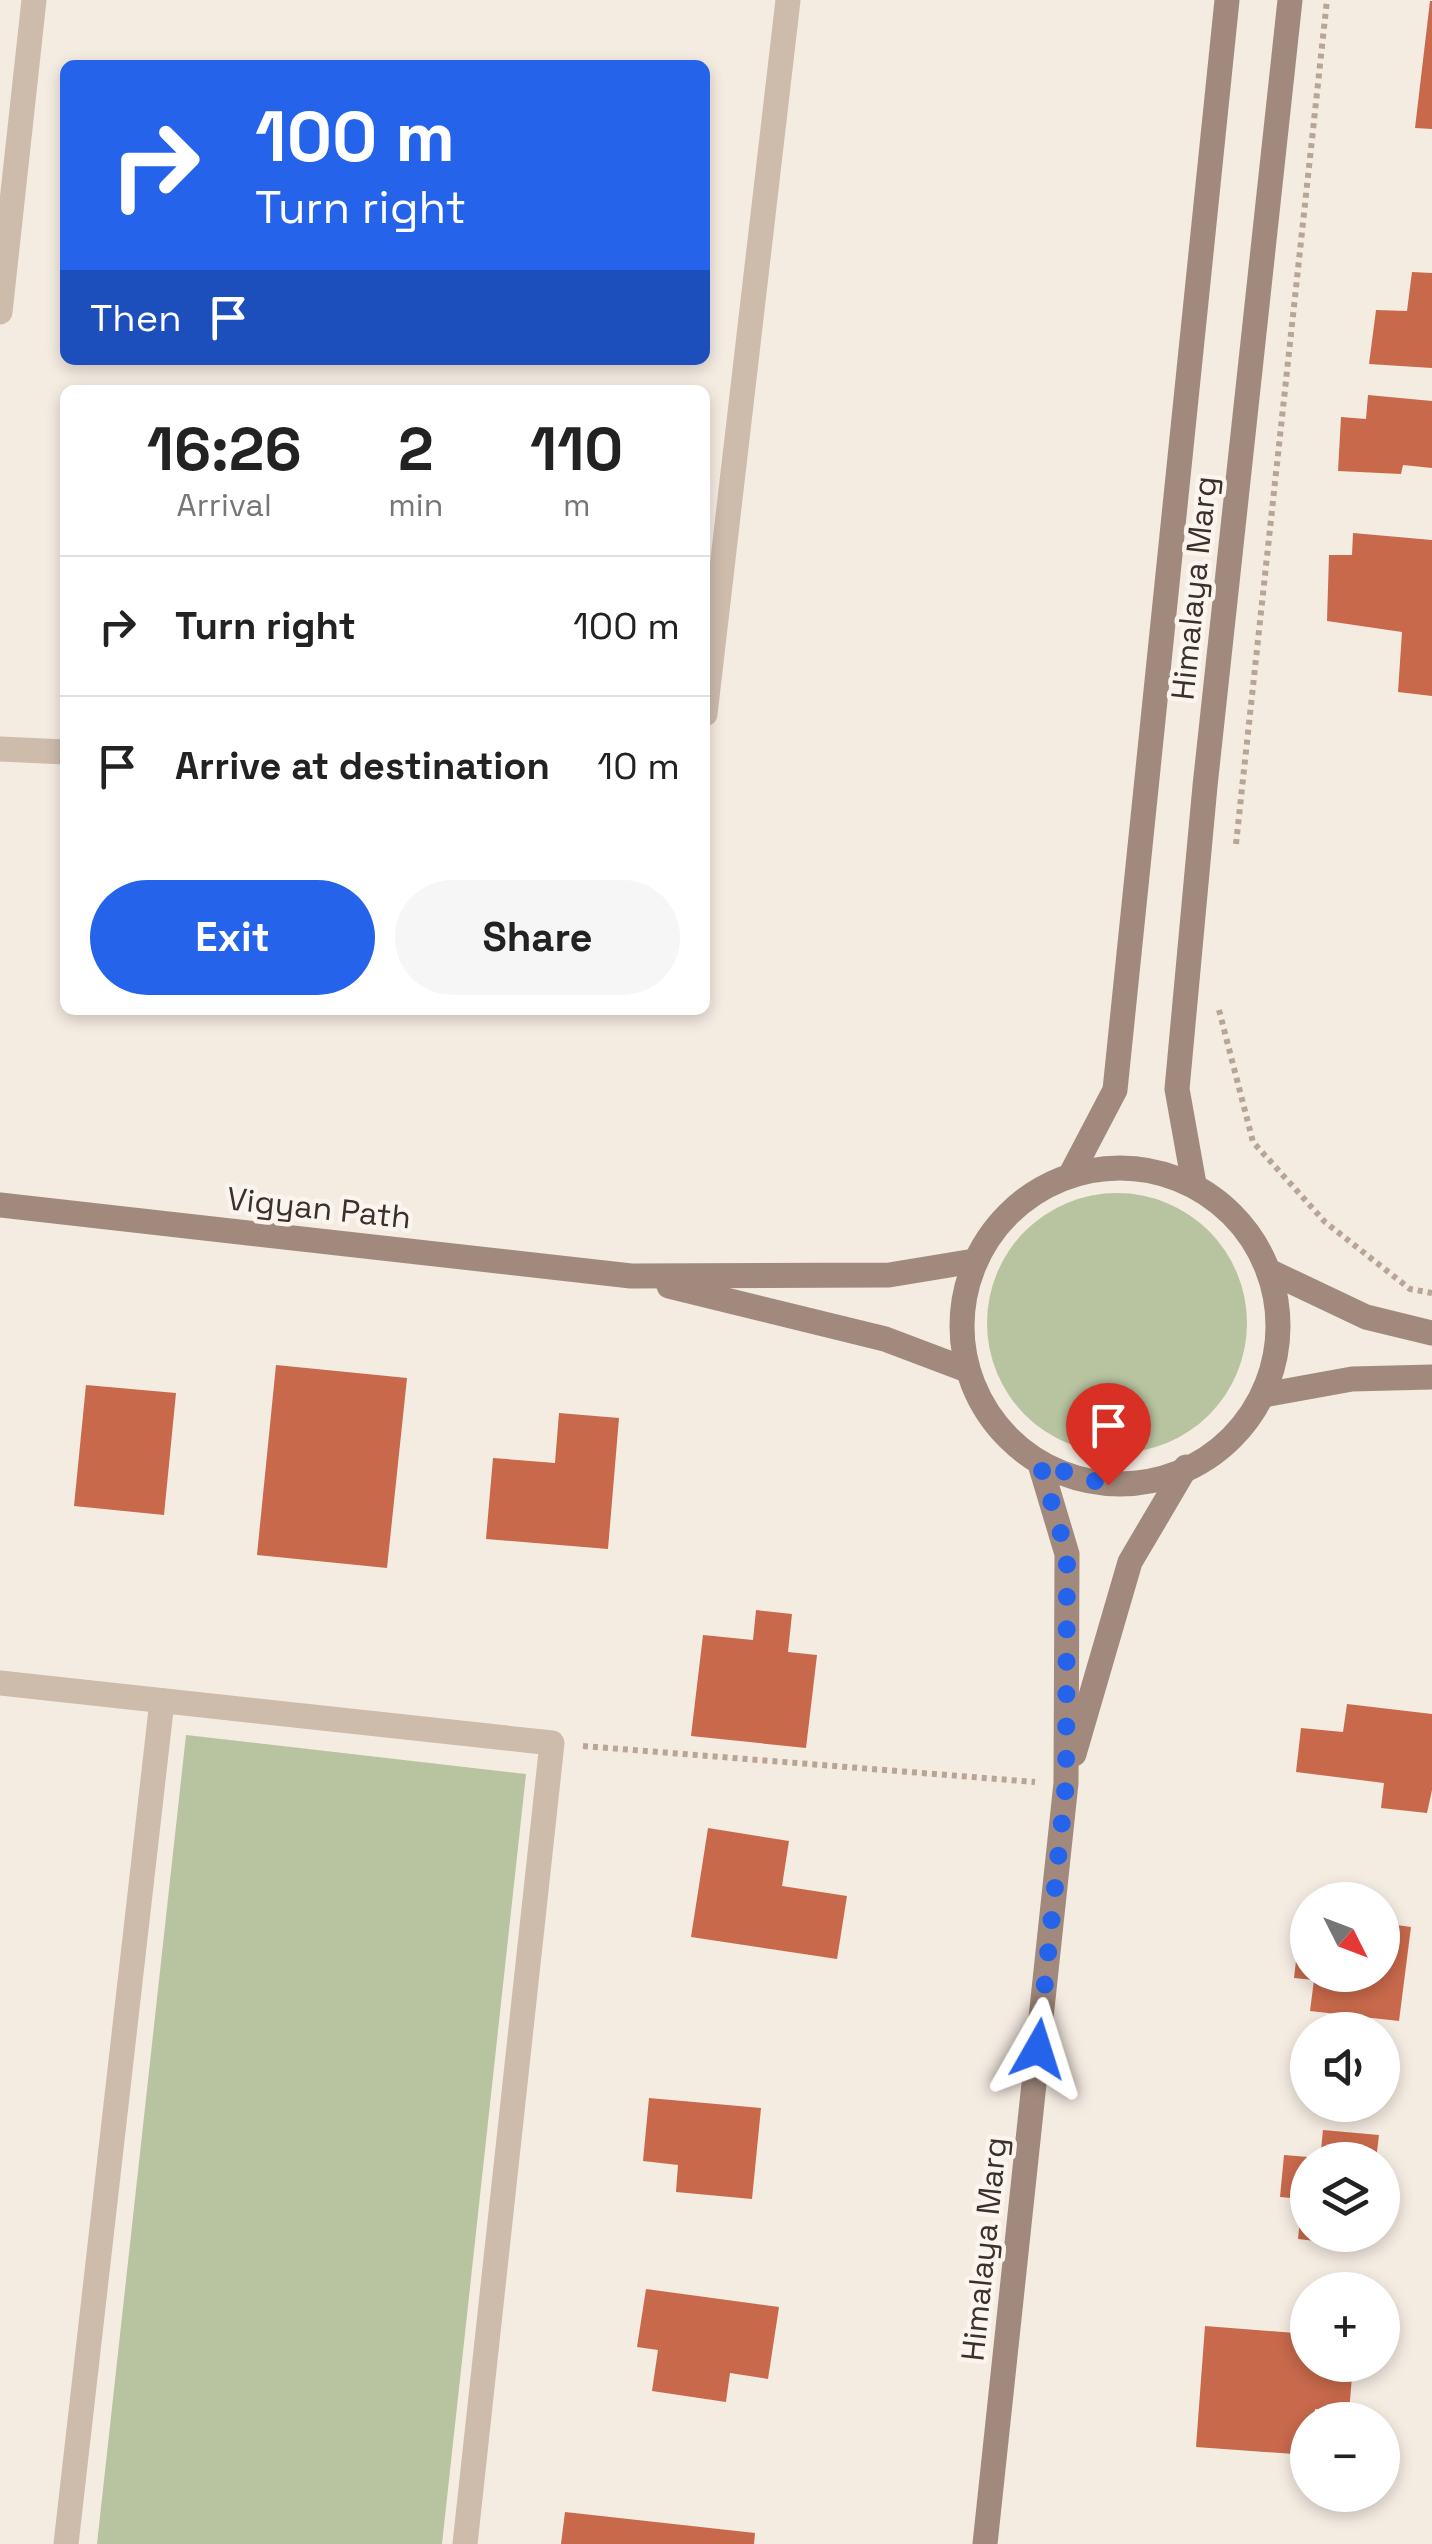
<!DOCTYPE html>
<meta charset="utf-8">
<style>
body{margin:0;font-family:"Space Grotesk",sans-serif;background:#f6f6f6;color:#222;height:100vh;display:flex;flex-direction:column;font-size:38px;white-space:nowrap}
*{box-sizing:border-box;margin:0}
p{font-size:32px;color:#767676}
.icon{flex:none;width:55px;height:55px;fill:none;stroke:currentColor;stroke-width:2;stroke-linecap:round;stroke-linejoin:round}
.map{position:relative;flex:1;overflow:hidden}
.details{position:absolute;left:60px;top:385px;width:650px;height:630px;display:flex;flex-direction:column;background:#fff;border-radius:15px;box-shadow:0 5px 15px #0003}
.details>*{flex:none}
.guide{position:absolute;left:60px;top:60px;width:650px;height:305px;border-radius:15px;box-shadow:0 5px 15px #0003;background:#2563eb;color:#fff;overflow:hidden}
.needle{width:65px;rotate:132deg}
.buttons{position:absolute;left:1290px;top:1882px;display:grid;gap:20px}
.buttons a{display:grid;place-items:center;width:110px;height:110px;border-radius:50%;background:#fff;box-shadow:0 5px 15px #0003;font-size:50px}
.pin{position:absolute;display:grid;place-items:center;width:85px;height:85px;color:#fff;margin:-102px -42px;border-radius:50% 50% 50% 0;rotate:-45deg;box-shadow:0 0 10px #0007}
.pin .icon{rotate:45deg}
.me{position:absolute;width:110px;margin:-55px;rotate:6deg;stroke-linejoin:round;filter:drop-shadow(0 0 8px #0008)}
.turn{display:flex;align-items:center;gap:35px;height:210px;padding:0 30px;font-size:45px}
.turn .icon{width:130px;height:130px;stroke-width:2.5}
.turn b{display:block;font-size:70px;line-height:85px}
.then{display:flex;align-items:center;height:95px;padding:0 30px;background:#0003;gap:20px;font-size:38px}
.eta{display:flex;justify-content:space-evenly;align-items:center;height:170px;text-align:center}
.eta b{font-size:60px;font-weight:700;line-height:70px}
.button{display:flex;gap:20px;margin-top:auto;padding:20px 30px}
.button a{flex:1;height:115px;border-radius:60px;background:#2563eb;color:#fff;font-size:40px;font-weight:700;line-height:115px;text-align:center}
.button a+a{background:#f6f6f6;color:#222}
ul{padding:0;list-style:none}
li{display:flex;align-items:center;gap:30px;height:140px;padding:0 30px;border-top:2px solid #e0e0e0}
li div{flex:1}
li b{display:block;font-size:38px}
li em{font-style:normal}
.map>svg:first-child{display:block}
.green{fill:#b8c4a0}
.building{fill:#c8694b}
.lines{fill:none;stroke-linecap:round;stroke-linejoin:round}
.path{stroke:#b9a596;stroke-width:6;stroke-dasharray:5 5;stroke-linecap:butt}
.street{stroke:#cdbbac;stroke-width:25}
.secondary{stroke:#a18a7d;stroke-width:25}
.route{stroke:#2563eb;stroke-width:18;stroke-dasharray:0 32.4}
.labels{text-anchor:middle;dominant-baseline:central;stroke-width:9;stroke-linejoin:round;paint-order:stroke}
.street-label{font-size:32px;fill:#3b302b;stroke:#fbf5ee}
</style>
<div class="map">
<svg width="1432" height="2544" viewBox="0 0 1432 2544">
<rect width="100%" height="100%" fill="#f4ebe1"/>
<g class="green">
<circle cx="1117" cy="1323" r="130"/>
<path d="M186 1735 526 1774 442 2544H97Z"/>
</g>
<g class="building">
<path d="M1430 1H1432V129L1415 128Z"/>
<path d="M1412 272 1432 273V368L1369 364 1376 310 1407 311Z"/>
<path d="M1368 395 1432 401V468L1403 465 1401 474 1338 471 1341 417 1366 419Z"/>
<path d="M1353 533 1432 540V696L1398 692 1402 632 1327 621 1329 555H1352Z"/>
<path d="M276 1365 407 1378 387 1568 257 1555Z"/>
<path d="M86 1385 176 1393 164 1515 74 1506Z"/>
<path d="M559 1413 619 1418 608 1549 486 1539 493 1458 555 1463Z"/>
<path d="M756 1610 792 1614 788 1652 817 1655 806 1748 691 1736 703 1635 753 1640Z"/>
<path d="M1347 1704 1432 1714V1790L1427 1813 1381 1808 1384 1783 1296 1772 1301 1728 1343 1732Z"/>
<path d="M708 1828 789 1841 782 1886 847 1896 837 1959 691 1937Z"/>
<path d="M1382 1923 1411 1927 1399 2021 1310 2011 1314 1980 1294 1978 1299 1935 1308 1936V1975H1382Z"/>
<path d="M649 2098 761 2108 752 2199 676 2192 678 2165 643 2161Z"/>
<path d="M1323 2130 1379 2135 1376 2160H1320Z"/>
<path d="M1284 2155 1308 2157V2235H1352L1351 2245 1298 2239 1302 2199 1280 2197Z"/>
<path d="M646 2289 779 2307 768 2379 730 2373 726 2402 652 2391 658 2350 637 2347Z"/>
<path d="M1205 2326 1308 2334V2365H1353L1349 2412 1315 2409 1314 2420H1308V2455L1196 2447Z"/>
<path d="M565 2512 755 2533 754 2544H561Z"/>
</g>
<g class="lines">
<g class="path">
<path d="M1236 844 1327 0"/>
<path d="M1219 1010 1253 1142 1325 1222 1410 1289 1432 1293"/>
<path d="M583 1746 1035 1782"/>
</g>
<g class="street">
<path d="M0 312 34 0"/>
<path d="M705 714 788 0"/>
<path d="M0 749 65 752"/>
<path d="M0 1683 552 1743 465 2544"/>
<path d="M66 2544 162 1701"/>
</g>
<g class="secondary">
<circle cx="1120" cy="1326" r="158"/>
<path d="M1071 1174 1115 1090 1227 0"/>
<path d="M1194 1184 1177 1089 1205 786 1290 0"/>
<path d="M0 1205 631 1276 889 1275 974 1261"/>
<path d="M1271 1272 1366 1317 1432 1333"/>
<path d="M669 1286 885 1339 967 1370"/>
<path d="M1264 1395 1352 1379 1432 1377"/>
<path d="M1074 1754 1130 1562 1186 1467"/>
<path d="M985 2544 1066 1783 1067 1554 1040 1464"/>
</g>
</g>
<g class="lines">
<path class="route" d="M1038 2049 1066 1783 1067 1554 1040 1464 1108 1485"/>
</g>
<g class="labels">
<g class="street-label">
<text transform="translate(1194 588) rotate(-84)">Himalaya Marg</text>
<text transform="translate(319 1208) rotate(6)">Vigyan Path</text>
<text transform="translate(984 2249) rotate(-84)">Himalaya Marg</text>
</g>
</g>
</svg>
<div class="buttons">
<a><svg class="needle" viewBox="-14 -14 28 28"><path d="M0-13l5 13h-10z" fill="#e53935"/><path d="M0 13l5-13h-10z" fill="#767676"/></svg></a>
<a><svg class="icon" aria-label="sound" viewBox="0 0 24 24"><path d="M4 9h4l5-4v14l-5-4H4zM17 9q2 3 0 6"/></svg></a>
<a><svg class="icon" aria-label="layers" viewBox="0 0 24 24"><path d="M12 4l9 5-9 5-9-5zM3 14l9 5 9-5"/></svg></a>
<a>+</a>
<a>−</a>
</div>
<div class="pin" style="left:1108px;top:1485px;background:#d93025"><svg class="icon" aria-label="arrive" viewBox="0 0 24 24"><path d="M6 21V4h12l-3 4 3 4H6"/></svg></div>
<svg class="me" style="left:1038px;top:2049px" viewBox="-20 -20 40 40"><path d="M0-17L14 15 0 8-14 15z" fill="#2563eb" stroke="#fff" stroke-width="4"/></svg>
<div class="guide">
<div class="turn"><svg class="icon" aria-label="right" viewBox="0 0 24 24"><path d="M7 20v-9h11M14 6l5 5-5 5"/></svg><div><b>100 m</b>Turn right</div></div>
<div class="then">Then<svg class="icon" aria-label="arrive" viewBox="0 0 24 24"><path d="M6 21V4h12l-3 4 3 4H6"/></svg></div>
</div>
<section class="details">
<div class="eta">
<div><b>16:26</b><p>Arrival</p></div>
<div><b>2</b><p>min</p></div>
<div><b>110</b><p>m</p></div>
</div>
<ul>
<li><svg class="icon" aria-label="right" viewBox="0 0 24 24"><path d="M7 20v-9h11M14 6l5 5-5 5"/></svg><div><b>Turn right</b></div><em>100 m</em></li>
<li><svg class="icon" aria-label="arrive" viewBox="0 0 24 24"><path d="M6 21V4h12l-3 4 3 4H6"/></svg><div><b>Arrive at destination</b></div><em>10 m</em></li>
</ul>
<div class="button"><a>Exit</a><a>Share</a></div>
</section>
</div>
